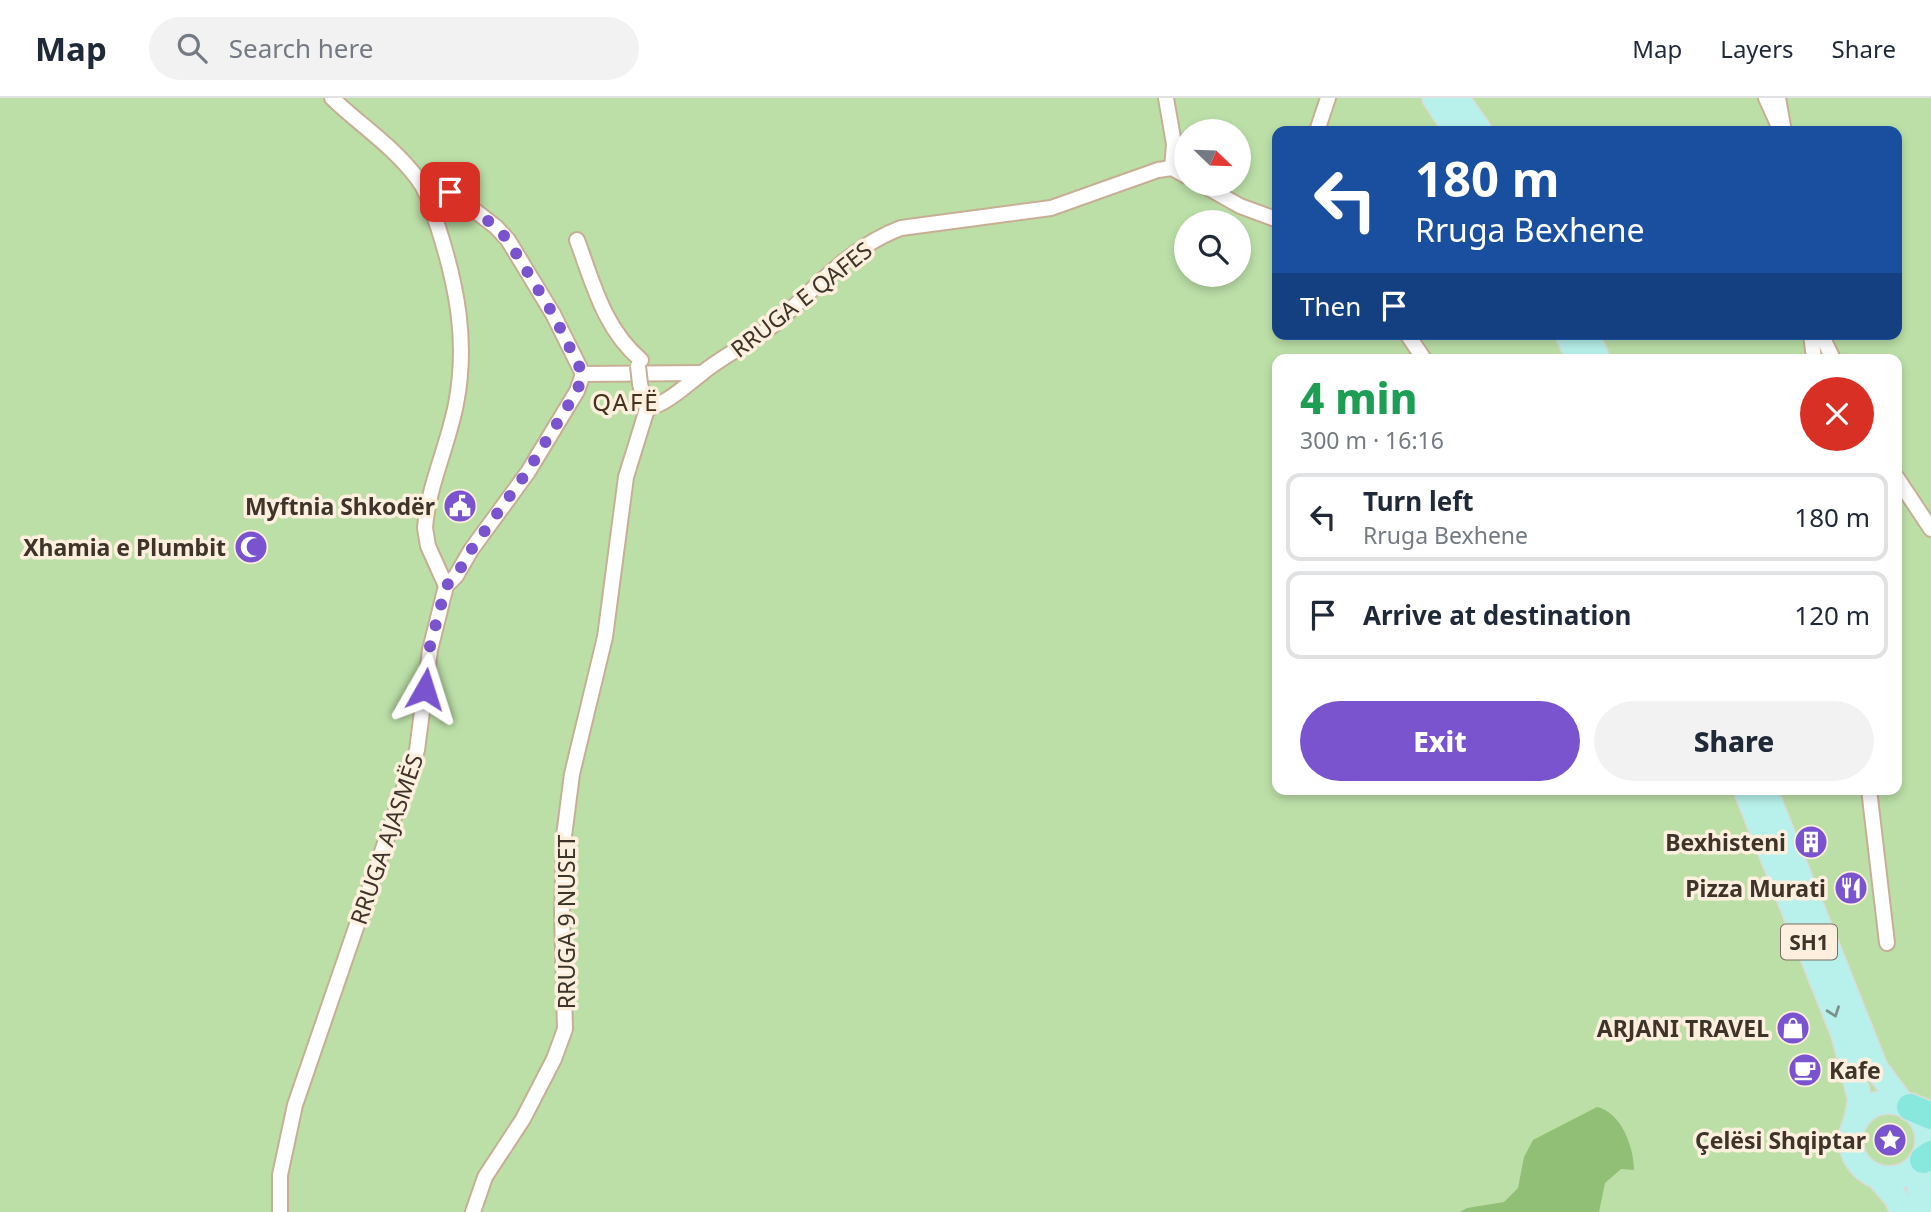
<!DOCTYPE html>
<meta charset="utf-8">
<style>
body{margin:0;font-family:"Noto Sans",sans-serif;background:#f2f2f3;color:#1f2937;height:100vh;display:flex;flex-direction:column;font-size:26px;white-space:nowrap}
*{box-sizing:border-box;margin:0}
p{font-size:23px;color:#747a83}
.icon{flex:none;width:38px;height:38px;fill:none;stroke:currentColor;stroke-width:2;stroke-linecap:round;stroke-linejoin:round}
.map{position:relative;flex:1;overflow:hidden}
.panel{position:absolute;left:1272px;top:256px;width:630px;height:441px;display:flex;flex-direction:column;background:#fff;border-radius:14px;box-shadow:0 4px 10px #0003}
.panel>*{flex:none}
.hud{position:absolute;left:1272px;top:28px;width:630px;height:214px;border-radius:14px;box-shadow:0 4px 10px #0003;background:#1a4fa0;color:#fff;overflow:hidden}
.needle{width:46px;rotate:113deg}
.fabs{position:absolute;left:1174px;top:21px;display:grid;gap:14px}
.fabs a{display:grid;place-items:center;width:77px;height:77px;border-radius:50%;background:#fff;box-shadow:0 4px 10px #0003;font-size:35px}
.pin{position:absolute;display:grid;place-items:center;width:60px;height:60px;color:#fff;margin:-30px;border-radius:14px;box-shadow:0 4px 10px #0006}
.me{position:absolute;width:77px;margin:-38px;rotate:6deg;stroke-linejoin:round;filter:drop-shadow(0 0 5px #0008)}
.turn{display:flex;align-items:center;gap:24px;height:147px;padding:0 28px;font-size:32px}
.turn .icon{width:91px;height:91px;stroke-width:2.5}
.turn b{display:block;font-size:49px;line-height:60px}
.then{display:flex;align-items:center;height:66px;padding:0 28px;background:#0003;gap:14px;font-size:26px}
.round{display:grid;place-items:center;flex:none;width:74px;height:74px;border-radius:37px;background:#f2f2f3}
.overview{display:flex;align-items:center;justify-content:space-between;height:119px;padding:0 28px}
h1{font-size:42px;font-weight:800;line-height:52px;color:#1e9e55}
.button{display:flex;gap:14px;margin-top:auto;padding:14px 28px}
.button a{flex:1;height:80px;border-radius:42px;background:#7954ce;color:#fff;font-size:28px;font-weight:800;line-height:80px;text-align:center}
.button a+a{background:#f2f2f3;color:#1f2937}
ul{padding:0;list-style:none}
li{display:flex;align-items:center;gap:21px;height:88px;margin:0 14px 10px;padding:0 14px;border:4px solid #e0e1e3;border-radius:14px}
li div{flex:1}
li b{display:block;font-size:26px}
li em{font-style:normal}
header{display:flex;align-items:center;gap:42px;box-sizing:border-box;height:98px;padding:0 35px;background:#fff;border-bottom:2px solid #e0e1e3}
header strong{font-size:33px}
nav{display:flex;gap:38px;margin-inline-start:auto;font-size:24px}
.search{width:490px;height:63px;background:#f2f2f3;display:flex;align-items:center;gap:18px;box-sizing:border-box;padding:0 24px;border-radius:38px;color:#747a83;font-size:26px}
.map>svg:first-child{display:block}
.green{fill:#bcdfa8;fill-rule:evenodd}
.forest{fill:#91bf75}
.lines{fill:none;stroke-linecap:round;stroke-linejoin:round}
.street-casing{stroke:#c7af95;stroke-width:18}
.primary-casing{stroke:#dcdad9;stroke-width:26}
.highway-casing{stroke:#dcdad9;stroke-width:30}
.street{stroke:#fff;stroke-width:14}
.primary{stroke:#b8f1eb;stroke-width:23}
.highway{stroke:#88e8de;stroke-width:26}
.street-bridge-casing{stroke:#c7af95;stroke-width:18;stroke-linecap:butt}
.street-bridge{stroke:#fff;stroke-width:14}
.oneway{stroke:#7b928a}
.route{stroke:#7954ce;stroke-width:12;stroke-dasharray:0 21.6}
.labels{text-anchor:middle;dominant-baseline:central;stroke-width:7;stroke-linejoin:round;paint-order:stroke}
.shield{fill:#ffefdf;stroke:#786c60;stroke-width:2}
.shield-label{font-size:21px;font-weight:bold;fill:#3e342a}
.street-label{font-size:23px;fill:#3e342a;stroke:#ffefdf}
.poi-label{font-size:23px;font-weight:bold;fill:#3e342a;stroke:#ffefdf;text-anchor:end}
.neighbourhood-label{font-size:24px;letter-spacing:2px;fill:#46321c;stroke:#ffefdf}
</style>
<header>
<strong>Map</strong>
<div class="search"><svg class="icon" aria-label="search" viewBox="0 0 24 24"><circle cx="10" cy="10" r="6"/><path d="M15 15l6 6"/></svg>Search here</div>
<nav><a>Map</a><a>Layers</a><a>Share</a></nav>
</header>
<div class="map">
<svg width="1931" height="1114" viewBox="0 0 1931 1114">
<rect width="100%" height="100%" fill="#ffefdf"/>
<path class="green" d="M0 0H1931V1114H0ZM1186 33H1239V86H1186ZM1278 33H1897V236H1278ZM1186 124H1239V177H1186ZM1278 261H1897V691H1278Z"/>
<path class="forest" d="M1597 1009C1621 1014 1634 1049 1634 1072L1621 1071 1605 1085 1599 1114H1460L1467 1110 1504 1104 1518 1090 1524 1059 1533 1042Z"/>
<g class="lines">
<defs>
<g id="street">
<path d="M332 0C360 27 393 48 417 80 428 94 432 112 438 129 457 188 468 244 456 306 448 348 428 388 425 430L428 448 446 488"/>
<path d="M1166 0 1174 46 1172 70"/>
<path d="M1766 0 1781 33"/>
<path d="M1778 0 1783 28"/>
<path d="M1317 33 1328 0"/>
<path d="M1201 86 1240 108 1278 122"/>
<path d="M451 94 496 129 508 142 553 216 583 276"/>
<path d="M577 142C593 185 604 231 641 262"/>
<path d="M1407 236 1424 261"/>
<path d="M1811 236 1814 261"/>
<path d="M1821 236 1833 261"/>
<path d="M583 276 702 275"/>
<path d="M640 286 647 311"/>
<path d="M647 311C669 304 684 289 701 276 725 256 754 244 777 224 817 189 850 149 901 130L1051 110 1158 72 1172 70 1186 78"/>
<path d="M1897 380 1931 431"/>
<path d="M1869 691 1887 845"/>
<path d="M280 1114V1077L295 1007 417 652 430 552 446 488 456 478 471 452 528 374 577 293 583 276"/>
<path d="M473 1114 485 1079 523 1021 554 961 565 931 562 817 564 738 572 676 605 539 626 379 647 311"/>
</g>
<g id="primary">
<path d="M1434 0 1456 33"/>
<path d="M1457 0 1480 33"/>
<path d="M1567 236 1578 261"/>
<path d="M1587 236 1598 261"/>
<path d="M1745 691 1843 936 1860 1002 1856 1021"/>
<path d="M1765 691 1876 970 1902 1005"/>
<circle cx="1889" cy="1042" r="38"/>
<path d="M1922 1062 1919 1092 1923 1114"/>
<path d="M1877 1078 1896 1100 1902 1114"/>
</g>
<g id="highway">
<path d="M1910 1009 1931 1018"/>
<path d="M1923 1062 1931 1056"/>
</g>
</defs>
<use href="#street" class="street-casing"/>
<use href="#primary" class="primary-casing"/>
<use href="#highway" class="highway-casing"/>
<use href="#street" class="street"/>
<use href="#primary" class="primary"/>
<use href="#highway" class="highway"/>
<defs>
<path id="street-bridge" d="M638 268 640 286"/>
</defs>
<use href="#street-bridge" class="street-bridge-casing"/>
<use href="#street-bridge" class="street-bridge"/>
</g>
<defs><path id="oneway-chevron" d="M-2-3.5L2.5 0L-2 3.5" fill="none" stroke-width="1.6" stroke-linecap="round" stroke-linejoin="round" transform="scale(1.75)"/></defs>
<use class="oneway" href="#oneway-chevron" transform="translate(1834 914) rotate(70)"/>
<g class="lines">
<path class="route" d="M425 591 429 552 446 488 456 478 471 452 527 374 577 293 583 276 553 216 508 142 496 129 450 94"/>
</g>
<defs>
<symbol id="civic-disc" viewBox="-11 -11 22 22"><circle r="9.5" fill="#7954ce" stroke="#ffefdf"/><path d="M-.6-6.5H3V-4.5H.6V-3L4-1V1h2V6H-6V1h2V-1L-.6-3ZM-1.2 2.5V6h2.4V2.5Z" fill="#fff"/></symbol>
<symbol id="mosque-disc" viewBox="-11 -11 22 22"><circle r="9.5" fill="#7954ce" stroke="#ffefdf"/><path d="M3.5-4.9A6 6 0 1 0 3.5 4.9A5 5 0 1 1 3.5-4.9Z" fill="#fff"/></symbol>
<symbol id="building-disc" viewBox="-11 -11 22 22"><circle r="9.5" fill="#7954ce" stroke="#ffefdf"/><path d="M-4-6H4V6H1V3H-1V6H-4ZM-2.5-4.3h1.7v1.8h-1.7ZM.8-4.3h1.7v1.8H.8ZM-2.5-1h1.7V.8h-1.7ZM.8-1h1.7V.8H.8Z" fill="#fff"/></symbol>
<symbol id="restaurant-disc" viewBox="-11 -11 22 22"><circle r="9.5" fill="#7954ce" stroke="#ffefdf"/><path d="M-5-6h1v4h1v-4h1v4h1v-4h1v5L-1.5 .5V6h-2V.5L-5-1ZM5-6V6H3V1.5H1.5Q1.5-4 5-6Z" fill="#fff"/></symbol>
<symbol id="shop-disc" viewBox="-11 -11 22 22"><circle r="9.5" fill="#7954ce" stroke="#ffefdf"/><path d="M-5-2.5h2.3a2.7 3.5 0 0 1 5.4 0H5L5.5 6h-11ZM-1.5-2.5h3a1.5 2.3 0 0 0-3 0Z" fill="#fff"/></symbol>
<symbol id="cafe-disc" viewBox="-11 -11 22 22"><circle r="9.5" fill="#7954ce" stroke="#ffefdf"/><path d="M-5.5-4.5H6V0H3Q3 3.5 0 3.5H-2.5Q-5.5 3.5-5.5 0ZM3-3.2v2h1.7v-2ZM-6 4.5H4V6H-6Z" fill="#fff"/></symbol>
<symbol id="sight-disc" viewBox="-11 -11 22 22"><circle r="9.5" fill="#7954ce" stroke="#ffefdf"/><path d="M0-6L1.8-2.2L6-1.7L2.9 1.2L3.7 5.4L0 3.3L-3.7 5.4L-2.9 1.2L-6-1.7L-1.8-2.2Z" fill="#fff"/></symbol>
</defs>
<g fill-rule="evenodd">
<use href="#civic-disc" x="441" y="389" width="38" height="38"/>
<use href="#mosque-disc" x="232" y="430" width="38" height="38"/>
<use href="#building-disc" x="1792" y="725" width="38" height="38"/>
<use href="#restaurant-disc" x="1832" y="771" width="38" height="38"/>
<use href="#shop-disc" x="1774" y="911" width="38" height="38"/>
<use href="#cafe-disc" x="1786" y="953" width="38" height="38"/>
<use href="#sight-disc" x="1871" y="1023" width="38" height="38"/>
</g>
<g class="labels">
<rect class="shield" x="1781" y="826.5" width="56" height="35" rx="5"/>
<g class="shield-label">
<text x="1809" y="844">SH1</text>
</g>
<g class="street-label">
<text transform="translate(801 201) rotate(-38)">RRUGA E QAFES</text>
<text transform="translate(386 741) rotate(-71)">RRUGA AJASMËS</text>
<text transform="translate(566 824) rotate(-90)">RRUGA 9 NUSET</text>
</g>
<g class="poi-label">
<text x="435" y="408">Myftnia Shkodër</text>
<text x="226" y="449">Xhamia e Plumbit</text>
<text x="1786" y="744">Bexhisteni</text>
<text x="1826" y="790">Pizza Murati</text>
<text x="1769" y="930">ARJANI TRAVEL</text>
<text x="1829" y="972" text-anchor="start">Kafe</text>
<text x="1866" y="1042">Çelësi Shqiptar</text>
</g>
<g class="neighbourhood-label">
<text x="626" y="303">QAFË</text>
</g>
</g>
</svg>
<div class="fabs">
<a><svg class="needle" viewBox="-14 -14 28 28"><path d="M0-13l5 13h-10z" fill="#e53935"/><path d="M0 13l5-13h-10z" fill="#747a83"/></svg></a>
<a><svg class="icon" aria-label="search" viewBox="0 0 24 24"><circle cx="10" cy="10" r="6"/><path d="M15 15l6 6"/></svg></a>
</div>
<div class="pin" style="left:450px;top:94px;background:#d93025"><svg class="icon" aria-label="arrive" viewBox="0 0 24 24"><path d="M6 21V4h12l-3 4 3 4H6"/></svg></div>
<svg class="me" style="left:425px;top:591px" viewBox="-20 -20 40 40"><path d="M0-17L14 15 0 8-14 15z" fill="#7954ce" stroke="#fff" stroke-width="4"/></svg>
<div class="hud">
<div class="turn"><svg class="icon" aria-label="left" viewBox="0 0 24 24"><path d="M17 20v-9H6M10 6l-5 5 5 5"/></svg><div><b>180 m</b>Rruga Bexhene</div></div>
<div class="then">Then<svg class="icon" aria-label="arrive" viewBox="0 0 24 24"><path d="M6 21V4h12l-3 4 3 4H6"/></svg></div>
</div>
<section class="panel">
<div class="overview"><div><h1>4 min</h1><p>300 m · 16:16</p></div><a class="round" style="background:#d93025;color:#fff"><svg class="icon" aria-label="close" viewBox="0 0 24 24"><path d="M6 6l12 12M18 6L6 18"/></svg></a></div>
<ul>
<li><svg class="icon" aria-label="left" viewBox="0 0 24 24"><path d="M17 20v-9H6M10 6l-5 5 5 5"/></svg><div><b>Turn left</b><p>Rruga Bexhene</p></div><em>180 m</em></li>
<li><svg class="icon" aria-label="arrive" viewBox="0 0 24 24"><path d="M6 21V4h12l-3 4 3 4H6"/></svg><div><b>Arrive at destination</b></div><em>120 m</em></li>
</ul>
<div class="button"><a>Exit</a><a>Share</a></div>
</section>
</div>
